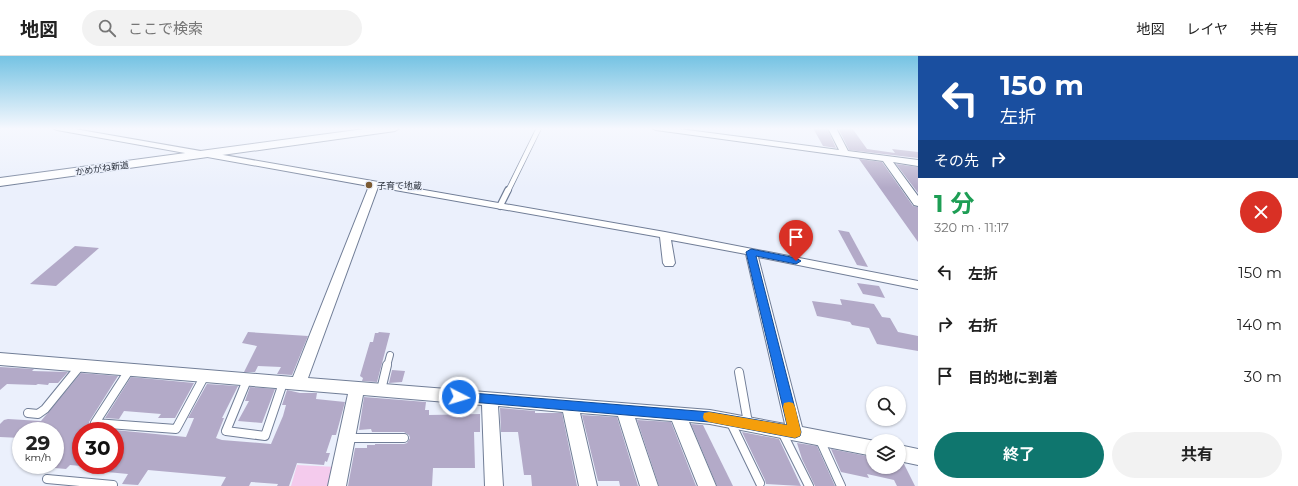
<!DOCTYPE html>
<html lang="ja">
<meta charset="utf-8">
<style>
body{margin:0;font-family:Montserrat,"Noto Sans JP",sans-serif;background:#f2f2f2;color:#222;height:100vh;display:flex;flex-direction:column;font-size:15px;white-space:nowrap}
*{box-sizing:border-box;margin:0}
p{font-size:13px;color:#767676}
.icon{flex:none;width:22px;height:22px;fill:none;stroke:currentColor;stroke-width:2;stroke-linecap:round;stroke-linejoin:round}
.map{position:relative;flex:1;overflow:hidden}
.panel{display:flex;flex-direction:column;background:#fff;width:380px}
.panel>*{flex:none}
.top-card{background:#1a4fa0;color:#fff;overflow:hidden}
.fabs{position:absolute;left:866px;top:330px;display:grid;gap:8px}
.fabs a{display:grid;place-items:center;width:40px;height:40px;border-radius:50%;background:#fff;box-shadow:0 1px 3px #0004;font-size:20px}
.speed{position:absolute;left:12px;top:366px;display:flex;gap:8px;font-size:20px;font-weight:700;text-align:center}
.speed>*{display:grid;place-content:center;width:52px;height:52px;border-radius:50%;background:#fff;box-shadow:0 1px 3px #0004;line-height:1}
.speed small{font-size:10px;font-weight:400}
.speed .limit{border:6px solid #d22;background:#fff;color:#111}
.pin{position:absolute;display:grid;place-items:center;width:34px;height:34px;color:#fff;margin:-41px -17px;border-radius:50% 50% 50% 0;rotate:-45deg;box-shadow:0 0 4px #0007}
.pin .icon{rotate:45deg}
.me{position:absolute;width:44px;margin:-22px;rotate:95deg;stroke-linejoin:round;filter:drop-shadow(0 0 3px #0008)}
.turn{display:flex;align-items:center;gap:14px;height:84px;padding:0 16px;font-size:18px}
.turn .icon{width:52px;height:52px;stroke-width:2.5}
.turn b{display:block;font-size:28px;line-height:34px}
.then{display:flex;align-items:center;height:38px;padding:0 16px;background:#0003;gap:8px;font-size:15px}
.round{display:grid;place-items:center;flex:none;width:42px;height:42px;border-radius:21px;background:#f2f2f2}
.head{display:flex;align-items:center;justify-content:space-between;height:68px;padding:0 16px}
h1{font-size:24px;font-weight:700;line-height:30px;color:#1e9e55}
.action{display:flex;gap:8px;margin-top:auto;padding:8px 16px}
.action a{flex:1;height:46px;border-radius:24px;background:#0f766e;color:#fff;font-size:16px;font-weight:700;line-height:46px;text-align:center}
.action a+a{background:#f2f2f2;color:#222}
ul{padding:0;list-style:none}
li{display:flex;align-items:center;gap:12px;height:52px;padding:0 16px}
li div{flex:1}
li b{display:block;font-size:15px}
li em{font-style:normal}
header{display:flex;align-items:center;gap:24px;box-sizing:border-box;height:56px;padding:0 20px;background:#fff;border-bottom:1px solid #e0e0e0}
header strong{font-size:19px}
nav{display:flex;gap:22px;margin-inline-start:auto;font-size:14px}
.search{width:280px;height:36px;background:#f2f2f2;display:flex;align-items:center;gap:10px;box-sizing:border-box;padding:0 14px;border-radius:22px;color:#767676;font-size:15px}
main{display:flex;flex:1;min-height:0}
.map>svg:first-child{display:block}
.green{fill:#f4cbed}
.building{fill:#b3aac8}
.lines{fill:none;stroke-linecap:round;stroke-linejoin:round}
.lane-far3-casing{stroke:#717e97;stroke-width:6}
.lane-far2-casing{stroke:#717e97;stroke-width:8}
.lane-far1-casing{stroke:#717e97;stroke-width:8}
.lane-casing{stroke:#717e97;stroke-width:10}
.street-casing{stroke:#717e97;stroke-width:2}
.secondary-casing{stroke:#717e97;stroke-width:2}
.lane-far3{stroke:#fff;stroke-width:4.5}
.lane-far2{stroke:#fff;stroke-width:5.5}
.lane-far1{stroke:#fff;stroke-width:6}
.lane{stroke:#fff;stroke-width:8}
.street{fill:#fff;fill-rule:evenodd}
.secondary{fill:#fff;fill-rule:evenodd}
.route{fill:#1a73e8;stroke:#114b97}
.slow{fill:#f59e0b}
.poi-dot{fill:#7c5b32;stroke:#ebf0fc;stroke-width:1.5}
.labels{text-anchor:middle;dominant-baseline:central;stroke-width:3;stroke-linejoin:round;paint-order:stroke}
.far-street-label{font-size:9px;fill:#303641;stroke:#ebf0fc}
.far-poi-label{font-size:9px;fill:#303641;stroke:#ebf0fc;text-anchor:start}
</style>
<header>
<strong>地図</strong>
<div class="search"><svg class="icon" aria-label="search" viewBox="0 0 24 24"><circle cx="10" cy="10" r="6"/><path d="M15 15l6 6"/></svg>ここで検索</div>
<nav><a>地図</a><a>レイヤ</a><a>共有</a></nav>
</header>
<main>
<div class="map">
<svg width="918" height="430" viewBox="0 0 918 430">
<rect width="100%" height="100%" fill="#ebf0fc"/>
<path class="green" d="M297 409 337 411 332 430H291Z"/>
<g class="building">
<path d="M813 72H827L836 92 823 90Z"/>
<path d="M838 72H852L867 93 895 97 892 93 918 96V102L849 94Z"/>
<path d="M859 103 882 106 913 150 918 151V186Z"/>
<path d="M896 108 918 111V137Z"/>
<path d="M838 174 849 176 868 211 857 209Z"/>
<path d="M75 190 99 192 56 230 30 228Z"/>
<path d="M857 227 879 230 885 242 863 238Z"/>
<path d="M840 243 874 248 882 261 890 262 898 276 918 280V295L877 288 869 272 852 269 850 266 817 260 812 245 842 249Z"/>
<path d="M248 276 308 280 292 319 277 318 281 311 258 310 255 316H244L257 290 242 287Z"/>
<path d="M379 276 390 277 377 326 362 325 363 322 360 320 370 286H373L375 277H378Z"/>
<path d="M0 311 34 313 32 315 68 316 58 327H49L48 329 38 328 36 329 7 328 0 334Z"/>
<path d="M392 314 405 315 402 326 389 327Z"/>
<path d="M81 317 118 320 89 366 92 372 111 374 81 375V410L70 409 66 413 55 412V375H21V382L0 381V368L4 364 8 363 41 365Z"/>
<path d="M131 321 194 327 175 362H158L161 358 124 355 119 363 105 362Z"/>
<path d="M207 328 238 330 222 362H224L216 382 222 384 271 388 283 360 286 349H282L287 334 300 337H317L316 343 345 346 336 379H332L326 397H330L327 406 325 405 324 409 297 407 289 430H277L278 428 251 426 249 430H221L226 421 148 414 138 429 122 428 128 418 96 415 97 409H115V374L186 381 194 362H188Z"/>
<path d="M250 331 275 333 262 367 238 365 249 345H245Z"/>
<path d="M364 341 426 346 425 354H429V359L480 358V376H474L475 412H433L432 430H348L355 392H367V389H375V388H404L407 387 410 382 409 379 404 376H372L371 373 359 374Z"/>
<path d="M500 352 535 355V357H562L577 430H532L531 419H524L518 376H501Z"/>
<path d="M582 359 617 361 638 430H620L619 425H598Z"/>
<path d="M637 364 671 366 696 430H659Z"/>
<path d="M691 368 703 369 733 430H717Z"/>
<path d="M742 376 779 383 801 430 766 428 765 424Z"/>
<path d="M797 387 817 390 835 430H815L802 403Z"/>
<path d="M831 393 872 401 873 411H899V407L904 408 915 430H897L894 424 867 418 869 422 841 416Z"/>
</g>
<g class="lines">
<defs>
<path id="lane-far3" d="M508 135 539 72"/>
<path id="lane-far2" d="M500 150 508 134"/>
<path id="lane-far1" d="M387 310 390 299"/>
<g id="lane">
<path d="M130 313 95 367 176 373 204 321"/>
<path d="M739 316 748 367"/>
<path d="M247 324 226 375 265 380 283 327"/>
<path d="M381 334 387 309"/>
<path d="M28 357 38 358 45 353 80 310"/>
<path d="M731 367 760 427"/>
<path d="M782 376 809 430"/>
<path d="M348 382H404"/>
<path d="M820 384 841 430"/>
<path d="M47 423 113 429"/>
</g>
<g id="street">
<path d="M53 72H69L665 176 918 225V233L758 201 802 371 875 385H873V400L710 368 689 366 716 430H698L672 365 635 362 658 430H640L618 360 580 357 597 430H579L563 356 498 350 503 430H485L482 349 363 339 346 430H328L348 338 0 309V297L293 321 369 130 57 74ZM378 131 660 181 663 207 665 210H673L675 207 671 184 746 198 785 368 710 354 308 322Z"/>
<path d="M652 72H672L839 94 828 72H836L848 95 918 104V110L893 106 918 140V150L914 149 883 105 656 74Z"/>
<path d="M899 389 918 393V409L899 405Z"/>
</g>
<path id="secondary" d="M372 72H400L395 75 0 130V122Z"/>
</defs>
<use href="#lane-far3" class="lane-far3-casing"/>
<use href="#lane-far2" class="lane-far2-casing"/>
<use href="#lane-far1" class="lane-far1-casing"/>
<use href="#lane" class="lane-casing"/>
<use href="#street" class="street-casing"/>
<use href="#secondary" class="secondary-casing"/>
<use href="#lane-far3" class="lane-far3"/>
<use href="#lane-far2" class="lane-far2"/>
<use href="#lane-far1" class="lane-far1"/>
<use href="#lane" class="lane"/>
<use href="#street" class="street"/>
<use href="#secondary" class="secondary"/>
</g>
<linearGradient id="sky" x2="0" y2="1"><stop stop-color="#75c3e3"/><stop offset="0.55" stop-color="#f6f8fe"/><stop offset="1" stop-color="#f6f8fe" stop-opacity="0"/></linearGradient>
<rect width="918" height="132" fill="url(#sky)"/>
<path class="route" d="M751 193 796 202 801 205 796 208 756 200 801 376 800 380 795 382 710 366 459 345 455 344 453 341 455 337 459 336 710 356 787 369 746 196Z"/>
<path class="slow" d="M789 346 793 347 795 351 801 376 800 380 795 382 709 366 704 364 703 361 704 357 709 356 787 369 783 351 784 347Z"/>
<circle class="poi-dot" cx="369" cy="129" r="4"/>
<g class="labels">
<g class="far-street-label">
<text transform="translate(102 112) rotate(-8)">かめがね新道</text>
</g>
<g class="far-poi-label">
<text x="377" y="129">子育て地蔵</text>
</g>
</g>
</svg>
<div class="fabs">
<a><svg class="icon" aria-label="search" viewBox="0 0 24 24"><circle cx="10" cy="10" r="6"/><path d="M15 15l6 6"/></svg></a>
<a><svg class="icon" aria-label="layers" viewBox="0 0 24 24"><path d="M12 4l9 5-9 5-9-5zM3 14l9 5 9-5"/></svg></a>
</div>
<div class="speed"><div>29<small>km/h</small></div><div class="limit">30</div></div>
<div class="pin" style="left:796px;top:205px;background:#d93025"><svg class="icon" aria-label="arrive" viewBox="0 0 24 24"><path d="M6 21V4h12l-3 4 3 4H6"/></svg></div>
<svg class="me" style="left:459px;top:341px" viewBox="-20 -20 40 40"><circle r="17" fill="#1a73e8" stroke="#fff" stroke-width="3"/><path d="M0-11L8 9 0 5-8 9z" fill="#fff"/></svg>
</div>
<section class="panel">
<div class="top-card">
<div class="turn"><svg class="icon" aria-label="left" viewBox="0 0 24 24"><path d="M17 20v-9H6M10 6l-5 5 5 5"/></svg><div><b>150 m</b>左折</div></div>
<div class="then">その先<svg class="icon" aria-label="right" viewBox="0 0 24 24"><path d="M7 20v-9h11M14 6l5 5-5 5"/></svg></div>
</div>
<div class="head"><div><h1>1 分</h1><p>320 m · 11:17</p></div><a class="round" style="background:#d93025;color:#fff"><svg class="icon" aria-label="close" viewBox="0 0 24 24"><path d="M6 6l12 12M18 6L6 18"/></svg></a></div>
<ul>
<li><svg class="icon" aria-label="left" viewBox="0 0 24 24"><path d="M17 20v-9H6M10 6l-5 5 5 5"/></svg><div><b>左折</b></div><em>150 m</em></li>
<li><svg class="icon" aria-label="right" viewBox="0 0 24 24"><path d="M7 20v-9h11M14 6l5 5-5 5"/></svg><div><b>右折</b></div><em>140 m</em></li>
<li><svg class="icon" aria-label="arrive" viewBox="0 0 24 24"><path d="M6 21V4h12l-3 4 3 4H6"/></svg><div><b>目的地に到着</b></div><em>30 m</em></li>
</ul>
<div class="action"><a>終了</a><a>共有</a></div>
</section>
</main>
